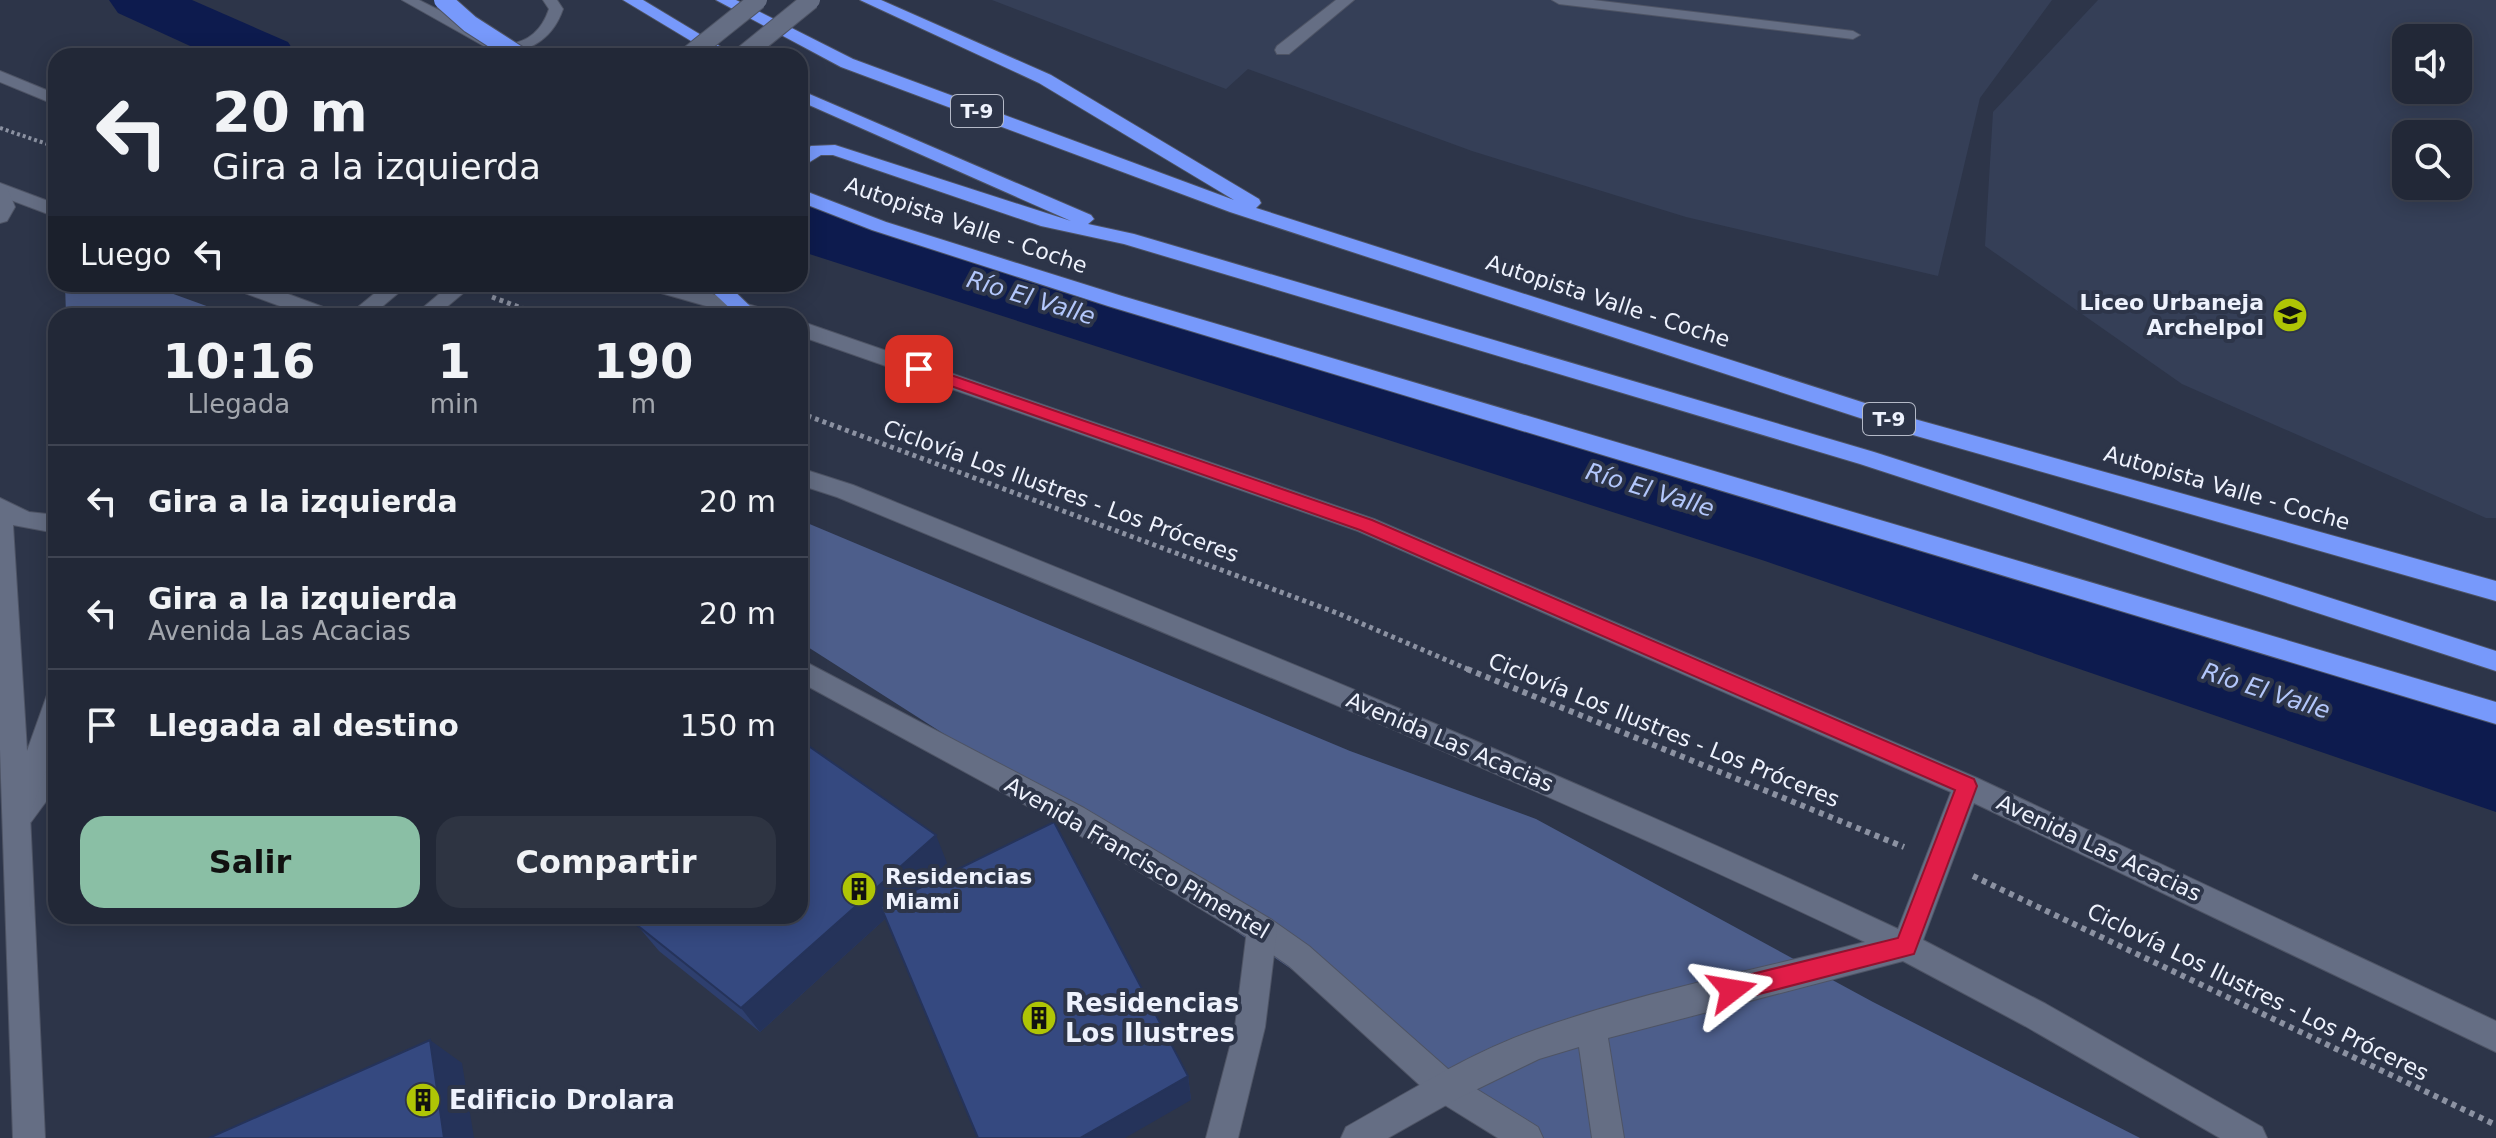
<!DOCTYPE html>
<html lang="es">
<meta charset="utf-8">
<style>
body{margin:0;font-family:"DejaVu Sans",sans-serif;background:#2e3442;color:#f1f3f6;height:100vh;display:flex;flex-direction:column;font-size:30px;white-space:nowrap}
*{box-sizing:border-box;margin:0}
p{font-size:26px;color:#a2a6ad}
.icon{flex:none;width:44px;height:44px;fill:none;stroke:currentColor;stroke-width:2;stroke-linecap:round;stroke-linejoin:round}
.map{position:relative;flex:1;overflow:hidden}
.panel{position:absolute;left:48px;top:308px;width:760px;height:616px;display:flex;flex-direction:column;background:#222837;border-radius:24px;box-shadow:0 4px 20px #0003,0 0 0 2px #3f4452}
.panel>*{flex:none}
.guide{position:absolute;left:48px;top:48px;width:760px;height:244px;border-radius:24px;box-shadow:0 4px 20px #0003,0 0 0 2px #3f4452;background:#222837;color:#f1f3f6;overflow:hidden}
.buttons{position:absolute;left:2392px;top:24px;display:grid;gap:16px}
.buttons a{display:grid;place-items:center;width:80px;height:80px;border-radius:16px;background:#222837;box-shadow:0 4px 20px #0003,0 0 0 2px #3f4452;font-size:40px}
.pin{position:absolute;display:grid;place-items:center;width:68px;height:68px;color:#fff;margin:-34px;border-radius:16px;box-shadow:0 4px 12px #0006}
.me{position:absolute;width:88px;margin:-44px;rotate:76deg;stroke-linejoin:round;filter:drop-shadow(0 0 6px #0008)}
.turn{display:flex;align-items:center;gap:28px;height:168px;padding:0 32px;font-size:36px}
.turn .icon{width:104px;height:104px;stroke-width:2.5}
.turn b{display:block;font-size:56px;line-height:68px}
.then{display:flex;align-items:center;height:76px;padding:0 32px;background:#0003;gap:16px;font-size:30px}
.eta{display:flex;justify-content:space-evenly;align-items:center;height:136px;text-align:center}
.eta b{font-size:48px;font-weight:600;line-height:56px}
.primary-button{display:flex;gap:16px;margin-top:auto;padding:16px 32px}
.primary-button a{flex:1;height:92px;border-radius:24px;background:#8abfa5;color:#111;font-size:32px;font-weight:600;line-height:92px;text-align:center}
.primary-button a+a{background:#2e3442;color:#f1f3f6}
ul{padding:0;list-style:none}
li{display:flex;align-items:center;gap:24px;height:112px;padding:0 32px;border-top:2px solid #3f4452}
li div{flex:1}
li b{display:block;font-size:30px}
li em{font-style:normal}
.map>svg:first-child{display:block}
.built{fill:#353f57;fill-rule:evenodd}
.green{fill:#4d5e8b}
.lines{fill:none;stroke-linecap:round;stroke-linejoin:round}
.river{fill:#0d1b4e;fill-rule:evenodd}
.service-casing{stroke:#4e5465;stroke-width:2}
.minor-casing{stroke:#4e5465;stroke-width:2}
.secondary-casing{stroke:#4e5465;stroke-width:2}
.motorway-casing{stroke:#4e5465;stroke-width:2}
.path-far2{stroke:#8c92a2;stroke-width:4;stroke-dasharray:3 3;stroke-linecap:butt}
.path-far1{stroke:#8c92a2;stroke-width:5;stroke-dasharray:4 4;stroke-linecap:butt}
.path{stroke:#8c92a2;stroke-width:6;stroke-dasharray:5 5;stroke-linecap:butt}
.service{fill:#656e84;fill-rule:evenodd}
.minor{fill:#656e84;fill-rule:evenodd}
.secondary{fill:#656e84;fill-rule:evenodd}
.motorway{fill:#7799fb;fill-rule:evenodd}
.secondary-bridge-casing{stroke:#4e5465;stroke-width:20;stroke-linecap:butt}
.motorway-bridge-casing{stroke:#4e5465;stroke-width:20;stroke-linecap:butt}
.secondary-bridge{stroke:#656e84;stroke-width:18}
.motorway-bridge{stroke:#7799fb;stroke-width:18}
.wall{fill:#2e3f6e}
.shaded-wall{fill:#25335a}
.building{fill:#354980;stroke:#25335a;stroke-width:2}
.route{fill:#e11d48;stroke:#92132f;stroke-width:2}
.labels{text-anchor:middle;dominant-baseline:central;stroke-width:8;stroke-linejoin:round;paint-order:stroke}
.shield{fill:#2d3549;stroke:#b4b9c7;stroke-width:2}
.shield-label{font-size:20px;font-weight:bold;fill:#eef2fd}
.street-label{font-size:22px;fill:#eef2fd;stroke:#2d3549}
.poi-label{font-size:22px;font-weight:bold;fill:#eef2fd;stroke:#2d3549;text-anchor:end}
.water-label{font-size:24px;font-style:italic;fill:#b3c7fb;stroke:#2d3549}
.near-poi-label{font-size:26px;font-weight:bold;fill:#eef2fd;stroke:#2d3549;text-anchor:start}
</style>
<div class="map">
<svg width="2496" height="1138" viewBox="0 0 2496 1138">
<rect width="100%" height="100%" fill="#2d3549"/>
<g class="built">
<path d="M992 0H2052L1980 98 1938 276 1686 217 1472 151 1248 69 1226 89Z"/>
<path d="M2098 0H2496V518H2486L2182 384 1985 246 1993 112ZM2406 38H2458V90H2406ZM2406 134H2458V186H2406Z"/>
</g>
<g class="green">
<path d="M65 284H146L234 316H66Z"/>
<path d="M800 520 1350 751 1536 819 1873 1002 2140 1138H1544L1497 1110 1002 771 800 642Z"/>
</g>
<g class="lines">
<g class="river">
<path d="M109 0H192L288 42 297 56H212L118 13Z"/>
<path d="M800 203 1797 501 2496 722V812L1765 561 800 251Z"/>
</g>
<defs>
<g id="service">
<path d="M402 0H419L506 44C528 43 542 30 549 9L543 0H557L563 9C552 41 525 57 491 50Z"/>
<path d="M1552 0H1593L1853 31 1860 35 1853 39 1559 4Z"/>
</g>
<g id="minor">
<path d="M1336 0H1354L1289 54H1277L1275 50 1277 46Z"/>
<path d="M0 71 56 94V105L0 82Z"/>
<path d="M0 183 56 204V217L0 196Z"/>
<path d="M231 284H261L334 311 337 316H307L234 289Z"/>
<path d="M800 659 1084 808 1272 920 1309 946 1457 1077 1538 1127 1543 1138H1498L1435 1099 1289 966 1252 940 1064 826 800 682Z"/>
<path d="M56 755V788L31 822 21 825 11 822 7 813 11 804 47 759Z"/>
</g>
<g id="secondary">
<path d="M0 185 7 187 15 207 7 221 0 223Z"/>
<path d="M386 284H409L371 316H347Z"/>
<path d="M451 284H474L436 316H413Z"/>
<path d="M644 284H677L772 311 775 316H741L647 289Z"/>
<path d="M800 321 1374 519 1977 778 2496 1021V1052L1974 803 1923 940 2046 1004 2262 1127 2267 1138H2220L2025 1026 1903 961 1608 1038 1624 1138H1592L1579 1047 1539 1059 1457 1099 1388 1138H1341L1346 1127C1407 1093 1469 1053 1535 1030 1642 992 1755 970 1865 942 1528 781 1182 640 837 497L800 485V468L853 485C1204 627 1555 768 1898 929L1951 792 1358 531 800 336Z"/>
<path d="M0 498 29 512 56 515V533L13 525 27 751 47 695 56 692V743L30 814 45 1138H13L0 749Z"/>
<path d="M1262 916 1272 920 1277 930 1265 1027 1238 1138H1206L1235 1027 1247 930 1252 920Z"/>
</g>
<g id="motorway">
<path d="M623 0H643L736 56H716Z"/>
<path d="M716 0H736L853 59 1234 200 1039 83 860 0H881L1051 75 1259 199 1261 203 1256 208 1918 420 2496 581V601L1906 433 1230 212 841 67Z"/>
<path d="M800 90 1091 215 1094 219 1088 224 1134 234 1874 452 2496 651V671L1860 464 1124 244 1041 226 833 155H821L800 168V154L811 146 835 145 1071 221 800 101Z"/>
<path d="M800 189 886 222 1122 296 2496 702V724L1108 306 872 230 800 202Z"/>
<path d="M704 284H727L752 308 749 313H735Z"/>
</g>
</defs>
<use href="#service" class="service-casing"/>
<use href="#minor" class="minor-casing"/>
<use href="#secondary" class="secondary-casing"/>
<use href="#motorway" class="motorway-casing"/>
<path class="path-far2" d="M0 128 56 147"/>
<g class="path-far1">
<path d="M492 297 543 316"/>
<path d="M800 413 1337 613 1472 671"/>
</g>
<g class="path">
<path d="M1467 669 1904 847"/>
<path d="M1973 876 2496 1125"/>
</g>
<use href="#service" class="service"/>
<use href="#minor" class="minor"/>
<use href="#secondary" class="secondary"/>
<use href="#motorway" class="motorway"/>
<defs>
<g id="secondary-bridge">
<path d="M688 56 758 0"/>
<path d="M742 56 811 0"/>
</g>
<path id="motorway-bridge" d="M443 0 470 24 520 56"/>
</defs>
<use href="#secondary-bridge" class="secondary-bridge-casing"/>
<use href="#motorway-bridge" class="motorway-bridge-casing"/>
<use href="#secondary-bridge" class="secondary-bridge"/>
<use href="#motorway-bridge" class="motorway-bridge"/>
</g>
<path class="wall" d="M947 863 918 889 1188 1076 1191 1100 886 918 760 1032 659 951 637 925Z"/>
<g class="shaded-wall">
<path d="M936 835 947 863 760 1032 741 1008Z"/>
<path d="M430 1040 462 1063 474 1138H444Z"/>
<path d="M1188 1076 1191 1100 1125 1138H1080Z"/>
</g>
<g class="building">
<path d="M800 740 936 835 741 1008 637 925 644 916H800Z"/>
<path d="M1054 822 1188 1076 1080 1138H978L881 907Z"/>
<path d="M430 1040 444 1138H209Z"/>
</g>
<path class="route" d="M919 364 1372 520 1974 779 1977 786 1914 954 1732 1001 1724 998 1720 990 1724 983 1732 979 1898 938 1955 790 1360 530 914 373V365Z"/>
<defs>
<symbol id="school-disc" viewBox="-11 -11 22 22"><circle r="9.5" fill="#afc505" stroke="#2d3549"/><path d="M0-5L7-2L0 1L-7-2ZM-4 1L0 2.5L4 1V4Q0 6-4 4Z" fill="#111"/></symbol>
<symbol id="building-disc" viewBox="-11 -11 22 22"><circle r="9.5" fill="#afc505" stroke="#2d3549"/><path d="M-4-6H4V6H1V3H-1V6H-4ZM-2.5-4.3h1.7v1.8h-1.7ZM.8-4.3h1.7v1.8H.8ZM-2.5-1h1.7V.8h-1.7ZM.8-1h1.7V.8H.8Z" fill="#111"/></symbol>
</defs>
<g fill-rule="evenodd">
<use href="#school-disc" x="2270" y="295" width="40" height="40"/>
<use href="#building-disc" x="839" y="869" width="40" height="40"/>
<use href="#building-disc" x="1019" y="998" width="40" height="40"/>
<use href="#building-disc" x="403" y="1080" width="40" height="40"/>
</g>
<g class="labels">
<g class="shield">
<rect x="951" y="95" width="52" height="32" rx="6"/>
<rect x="1863" y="403" width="52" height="32" rx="6"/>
</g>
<g class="shield-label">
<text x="977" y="111">T-9</text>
<text x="1889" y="419">T-9</text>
</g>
<g class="street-label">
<text transform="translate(966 225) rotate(19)">Autopista Valle - Coche</text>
<text transform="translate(1608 301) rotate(18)">Autopista Valle - Coche</text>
<text transform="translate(2227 488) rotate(16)">Autopista Valle - Coche</text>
<text transform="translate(1061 491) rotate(20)">Ciclovía Los Ilustres - Los Próceres</text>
<text transform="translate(1664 730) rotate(22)">Ciclovía Los Ilustres - Los Próceres</text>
<text transform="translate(1450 742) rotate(23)">Avenida Las Acacias</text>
<text transform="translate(2099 848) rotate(25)">Avenida Las Acacias</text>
<text transform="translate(1137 858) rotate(30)">Avenida Francisco Pimentel</text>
<text transform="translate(2258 992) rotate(26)">Ciclovía Los Ilustres - Los Próceres</text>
</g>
<g class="poi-label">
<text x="2264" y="302">Liceo Urbaneja<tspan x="2264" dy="25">Archelpol</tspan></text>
<text x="885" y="876" text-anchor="start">Residencias<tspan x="885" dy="25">Miami</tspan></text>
</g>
<g class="water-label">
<text transform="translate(1031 298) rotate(17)">Río El Valle</text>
<text transform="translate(1650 490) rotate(17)">Río El Valle</text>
<text transform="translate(2266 691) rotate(18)">Río El Valle</text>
</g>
<g class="near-poi-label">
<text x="1065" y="1003">Residencias<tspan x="1065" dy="30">Los Ilustres</tspan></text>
<text x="449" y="1100">Edificio Drolara</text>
</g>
</g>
</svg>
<div class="buttons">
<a><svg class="icon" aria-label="sound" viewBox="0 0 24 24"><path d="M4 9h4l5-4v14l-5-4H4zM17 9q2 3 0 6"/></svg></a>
<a><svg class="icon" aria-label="search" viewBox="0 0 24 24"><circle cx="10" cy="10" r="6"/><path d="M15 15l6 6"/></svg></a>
</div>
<div class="pin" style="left:919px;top:369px;background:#d93025"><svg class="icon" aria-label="arrive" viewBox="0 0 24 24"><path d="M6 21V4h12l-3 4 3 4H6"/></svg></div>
<svg class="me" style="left:1732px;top:990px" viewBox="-20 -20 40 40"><path d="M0-17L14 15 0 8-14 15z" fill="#e11d48" stroke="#fff" stroke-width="4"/></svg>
<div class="guide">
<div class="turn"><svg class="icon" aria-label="left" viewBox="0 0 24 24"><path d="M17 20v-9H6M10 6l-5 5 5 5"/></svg><div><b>20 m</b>Gira a la izquierda</div></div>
<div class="then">Luego<svg class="icon" aria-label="left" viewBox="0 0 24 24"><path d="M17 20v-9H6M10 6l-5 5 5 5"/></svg></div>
</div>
<section class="panel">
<div class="eta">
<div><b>10:16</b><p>Llegada</p></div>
<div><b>1</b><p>min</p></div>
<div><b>190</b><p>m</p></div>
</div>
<ul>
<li><svg class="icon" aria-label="left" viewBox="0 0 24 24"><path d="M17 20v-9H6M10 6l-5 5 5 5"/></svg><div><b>Gira a la izquierda</b></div><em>20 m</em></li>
<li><svg class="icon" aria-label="left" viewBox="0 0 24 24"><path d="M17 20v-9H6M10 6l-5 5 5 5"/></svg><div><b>Gira a la izquierda</b><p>Avenida Las Acacias</p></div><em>20 m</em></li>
<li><svg class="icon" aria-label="arrive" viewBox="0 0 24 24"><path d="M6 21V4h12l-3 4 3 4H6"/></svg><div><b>Llegada al destino</b></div><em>150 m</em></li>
</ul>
<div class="primary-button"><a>Salir</a><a>Compartir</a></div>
</section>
</div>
